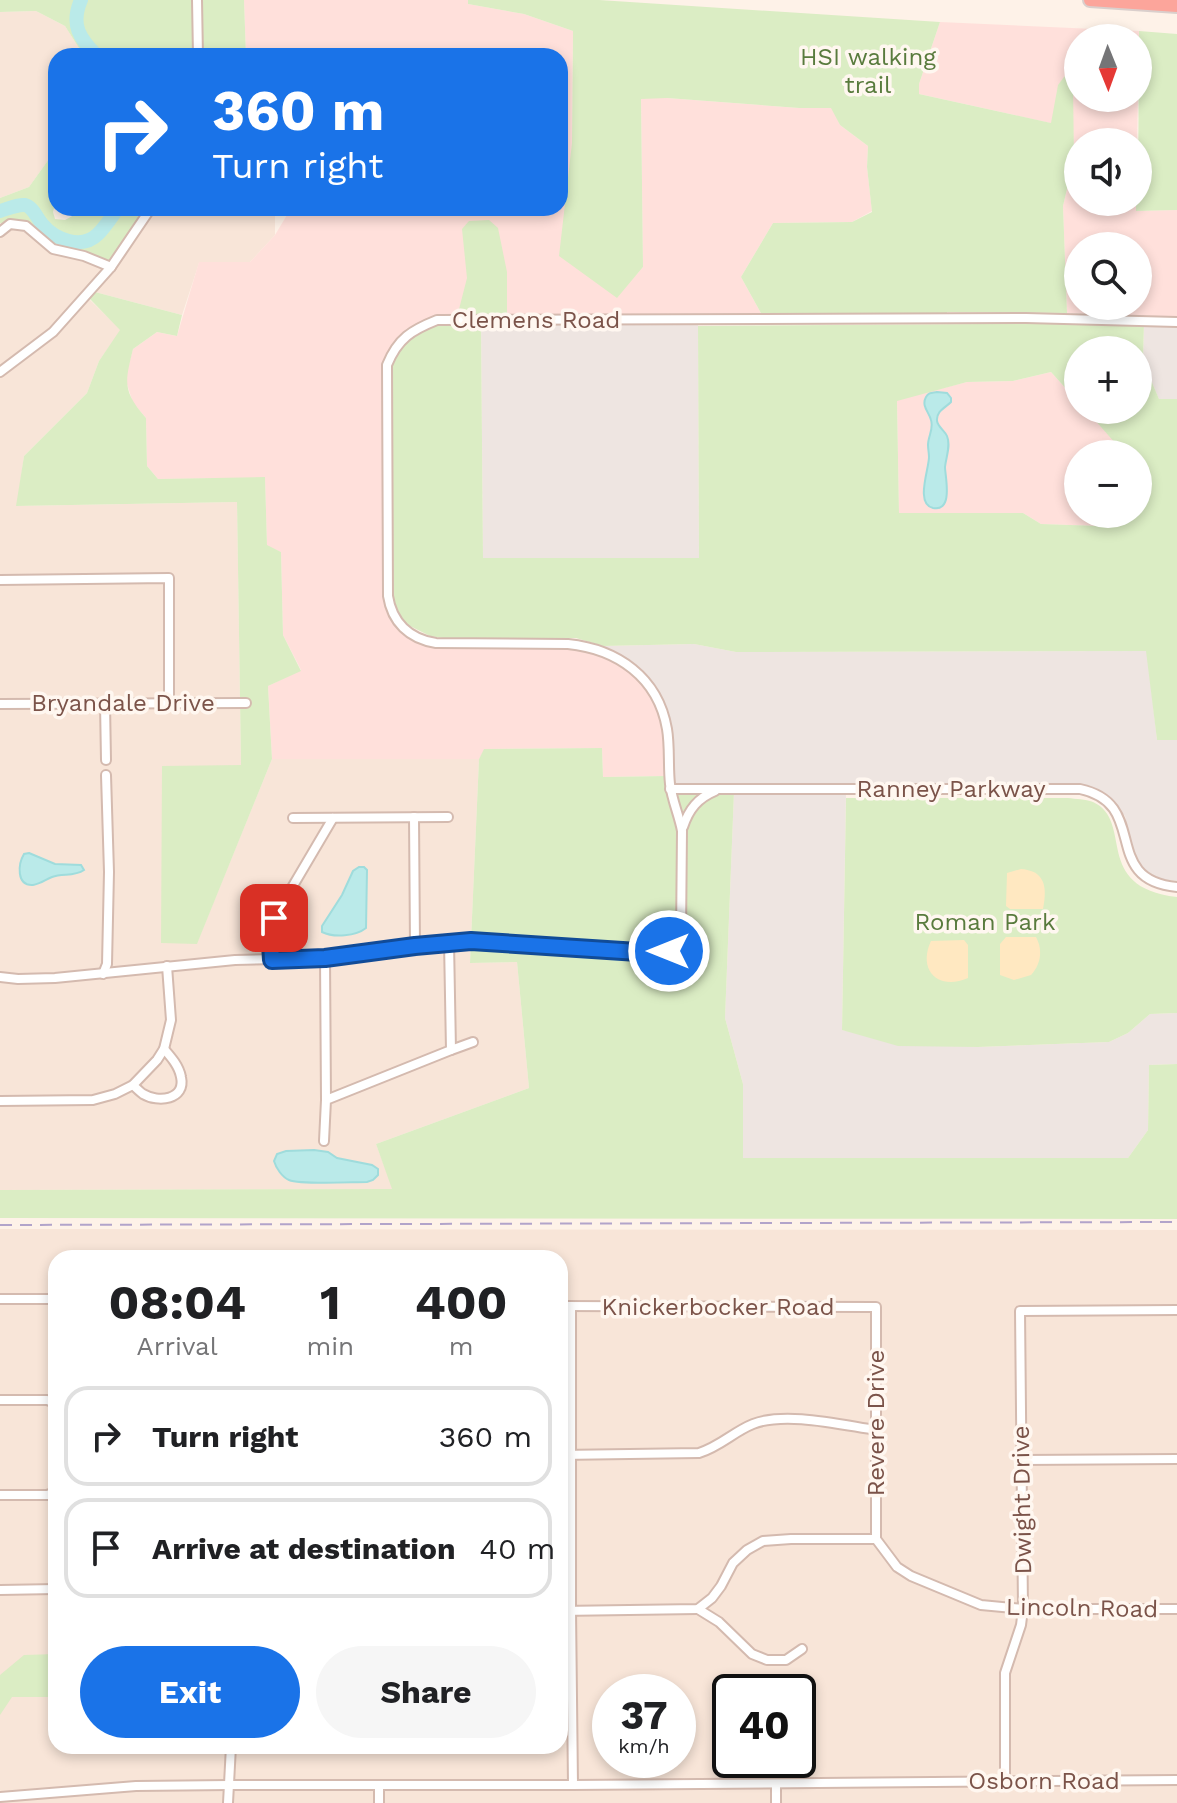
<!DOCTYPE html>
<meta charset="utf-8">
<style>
body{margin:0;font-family:"Work Sans",sans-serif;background:#f6f6f6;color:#202124;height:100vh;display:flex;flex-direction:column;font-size:30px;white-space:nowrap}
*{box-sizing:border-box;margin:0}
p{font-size:26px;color:#757577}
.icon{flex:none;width:44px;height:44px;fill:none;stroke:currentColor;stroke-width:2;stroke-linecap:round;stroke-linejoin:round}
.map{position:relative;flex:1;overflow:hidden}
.details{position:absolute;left:48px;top:1250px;width:520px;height:504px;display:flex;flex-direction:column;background:#fff;border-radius:24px;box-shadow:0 4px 12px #0003}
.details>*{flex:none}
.banner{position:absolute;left:48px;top:48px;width:520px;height:168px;border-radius:24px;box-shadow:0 4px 12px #0003;background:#1a73e8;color:#fff;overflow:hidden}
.needle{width:52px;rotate:179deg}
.buttons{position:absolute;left:1064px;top:24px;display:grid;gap:16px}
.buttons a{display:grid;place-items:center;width:88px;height:88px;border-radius:50%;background:#fff;box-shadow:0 4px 12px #0003;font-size:40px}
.speed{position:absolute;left:592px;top:1674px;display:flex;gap:16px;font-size:40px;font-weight:700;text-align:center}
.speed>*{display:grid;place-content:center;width:104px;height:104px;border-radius:50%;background:#fff;box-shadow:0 4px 12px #0003;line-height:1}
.speed small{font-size:20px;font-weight:400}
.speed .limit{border:4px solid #111;border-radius:12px;background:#fff;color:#111}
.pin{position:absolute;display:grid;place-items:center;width:68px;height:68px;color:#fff;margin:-34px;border-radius:16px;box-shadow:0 4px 12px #0006}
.me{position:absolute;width:88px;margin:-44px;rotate:270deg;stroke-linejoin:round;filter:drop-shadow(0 0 6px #0008)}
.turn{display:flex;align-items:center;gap:28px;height:168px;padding:0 32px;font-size:36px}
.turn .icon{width:104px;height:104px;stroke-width:2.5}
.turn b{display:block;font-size:56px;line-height:68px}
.eta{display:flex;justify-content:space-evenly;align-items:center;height:136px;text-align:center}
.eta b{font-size:48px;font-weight:700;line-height:56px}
.action{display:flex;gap:16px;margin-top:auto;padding:16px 32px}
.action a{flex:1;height:92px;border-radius:48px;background:#1a73e8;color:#fff;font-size:32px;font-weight:700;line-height:92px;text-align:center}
.action a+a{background:#f6f6f6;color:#202124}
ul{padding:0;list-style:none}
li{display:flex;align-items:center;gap:24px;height:100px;margin:0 16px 12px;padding:0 16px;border:4px solid #e0e0e0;border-radius:24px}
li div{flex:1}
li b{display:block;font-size:30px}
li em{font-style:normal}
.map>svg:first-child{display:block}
.residential{fill:#f8e5d8;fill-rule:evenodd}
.commercial{fill:#ffe0db;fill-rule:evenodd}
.industrial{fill:#eee5e1}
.green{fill:#dbedc4;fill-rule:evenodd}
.sand{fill:#ffe8c1}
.water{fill:#baeae9;stroke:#9fdcdc;stroke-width:2}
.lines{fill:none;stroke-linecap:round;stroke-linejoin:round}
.river{stroke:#baeae9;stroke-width:14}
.minor-casing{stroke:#d4baaf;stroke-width:12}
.highway-casing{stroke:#dacfcc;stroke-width:16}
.minor{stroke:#fff;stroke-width:8}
.highway{stroke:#fca59b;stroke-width:12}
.rail{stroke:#b2a4ca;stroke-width:2;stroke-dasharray:12 8;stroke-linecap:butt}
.route-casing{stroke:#114b97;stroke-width:20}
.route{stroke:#1a73e8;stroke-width:14}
.labels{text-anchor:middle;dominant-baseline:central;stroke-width:7;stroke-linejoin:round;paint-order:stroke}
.park-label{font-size:24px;fill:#597b3d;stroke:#fff7f0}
.street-label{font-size:24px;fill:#7b5349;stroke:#fff7f0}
</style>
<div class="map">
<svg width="1177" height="1803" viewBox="0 0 1177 1803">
<rect width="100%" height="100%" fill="#fef2e8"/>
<g class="residential">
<path d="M36 11 65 26 84 56H56V162L49 159 29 187 0 198V12Z"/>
<path d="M154 208H275V235L250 262 199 263 182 315 95 292 89 299 121 330 99 361 87 393 24 456 17 506 237 502 241 766 197 943 272 759H479L470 963 517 962 529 1088 376 1144 393 1189 0 1190V223L25 229Z"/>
<path d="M0 1229 1177 1230V1803H0ZM56 1258H560V1746H56ZM610 1692H678V1760H610ZM730 1692H798V1760H730Z"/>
</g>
<g class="commercial">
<path d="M244 0H468V4L524 14 573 31 572 143 623 290 643 267 641 98H667L799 108H832L840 125 868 146 867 167 872 211 852 222 773 223 741 277 762 315 431 317 406 329 390 350 384 366 389 612 394 623 404 633 422 643 573 646 611 657 630 670 645 687 655 703 663 724 666 749V776L603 777 602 748 485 749 479 759H272L268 686 301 670 283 635 281 552 267 546 265 478 158 479 147 466 146 418 133 403 125 378 133 349 157 332 177 336 199 262H250L275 235 287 215 288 208H560V56H246Z"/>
<path d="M940 22 1139 31 1138 87V38H1078V98H1138L1137 142H1078V202H1136L1137 211 1177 210V317L1067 313 1063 206 1074 159 1073 128 919 94V84ZM1078 246H1138V306H1078Z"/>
<path d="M1051 372 1078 402V410H1086L1117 444V454H1078V514H1103L1099 526 1041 524 1023 513H899L897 400 967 382 1013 381Z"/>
</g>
<g class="industrial">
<path d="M698 316 699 558H483L481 317Z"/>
<path d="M1144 323 1177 324V399H1159L1143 361Z"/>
<path d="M694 644 736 652 1147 651 1157 740H1177V881L1166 880 1150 874 1137 862 1131 845 1125 816 1114 802 1102 792 1078 786 1039 785 674 786 671 727 663 704 649 680 627 659 603 646Z"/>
<path d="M734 792H846L842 1030 978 1047 1109 1042 1128 1033 1150 1014 1177 1013V1064L1149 1065 1148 1130 1128 1158H742L743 1084 725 1018Z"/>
</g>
<g class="green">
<path d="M0 0H244L246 56H84L65 26 36 11 0 12Z"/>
<path d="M468 0H599L940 22 919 84V94L1051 123 1058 85 1070 69 1073 85 1074 159 1063 206 1067 313 947 312V318L884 319 883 314 762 315 741 277 773 223 852 222 872 212 867 167 868 146 840 125 831 108H799L667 98 641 99 643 267 617 298 559 256 572 143 573 31 524 14 468 4Z"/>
<path d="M1139 31 1177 34V210L1136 211V202H1138Z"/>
<path d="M49 159 56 162V200L53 212 55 219 65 220 87 208H154L112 270 80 259 25 229 0 223V198L29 187Z"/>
<path d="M489 220 498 228 507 272V317H457L467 278 462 229 469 221Z"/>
<path d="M95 292 182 315 177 336 157 332 133 349C125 382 122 391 146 418L147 466 158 479 265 477 267 545 281 552 283 635 301 671 268 686 272 759 197 944 161 943 162 766 241 765 237 502 16 506 24 456 87 393 99 361 120 330 89 298Z"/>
<path d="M481 323 483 558H699L698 326 1144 323 1143 361 1159 399H1177V740H1157L1146 651 736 652 694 644 603 646 576 638 450 639 430 636 404 623 395 611 391 595V366C408 322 440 324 481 323ZM1078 350H1138V410H1086L1116 444 1117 454H1138V514H1103L1099 526 1041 524 1023 513H899L897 401 967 382 1013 381 1051 372 1078 402Z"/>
<path d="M602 748 603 777 666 776 668 794 734 792 725 1018 743 1084V1158H1128L1148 1130 1149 1065 1177 1064V1219L0 1218V1190L392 1189 376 1144 529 1088 517 962 470 963 479 759 484 749Z"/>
<path d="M846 798H1068C1076 799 1085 799 1093 802 1135 821 1091 887 1177 897V1013L1150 1014 1128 1033 1109 1042 978 1047 898 1046 842 1030Z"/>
<path d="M56 1654V1697H12L0 1715V1675L24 1655Z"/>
</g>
<g class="sand">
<path d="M1021 869C1046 871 1047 888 1043 909H1010L1006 906 1007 873Z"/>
<path d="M1006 937H1036C1043 950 1041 964 1031 975L1014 980 1000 975V944Z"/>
<path d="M964 940 968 945V978C939 991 917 971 931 941Z"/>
</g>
<g class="water">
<path d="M937 392 947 393 951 398V402C945 408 936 411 937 421 938 427 945 431 947 436 951 446 946 457 945 467 945 476 954 512 933 508 915 504 929 469 929 457 929 453 928 449 928 445 928 436 934 429 931 420 929 412 921 406 926 397 929 392 932 393 937 392Z"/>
<path d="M29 853 55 864 81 865 84 870C74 877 63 873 52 877 45 880 40 884 33 885 16 886 18 864 24 854Z"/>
<path d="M359 867H364L367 870 366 928C356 936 334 938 322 932V926L342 895 353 871Z"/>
<path d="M314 1150 328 1152 337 1158 372 1165 378 1169V1175L373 1180 367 1182C351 1182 301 1185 289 1180 282 1177 276 1168 274 1161L277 1154 286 1151Z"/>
</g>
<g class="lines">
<g class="river">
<path d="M81 0C70 25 80 39 97 56"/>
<path d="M0 211C7 209 18 204 25 205 33 207 37 218 42 224 55 240 82 250 98 234 106 226 112 216 118 208"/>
</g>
<defs>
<g id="minor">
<path d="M197 0 198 56"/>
<path d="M0 232 10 224 26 226 53 249 84 256 111 267"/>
<path d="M0 372 53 332 111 267 151 208"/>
<path d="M0 580 169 578V703"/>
<path d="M0 704 246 703"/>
<path d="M105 704 106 760"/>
<path d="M670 789H1080C1151 804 1099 880 1177 887"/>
<path d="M414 817 415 946"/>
<path d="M293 818 448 817"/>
<path d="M683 827C689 809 698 798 715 791"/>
<path d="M325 958 326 1100"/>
<path d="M272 960 271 944 274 918 333 818"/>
<path d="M103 974 107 964 109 872 106 775"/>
<path d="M0 977 18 979 55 978 235 960 325 958 415 946 471 941 658 953H664L674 948 679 940 681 934 682 831C679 815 672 800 670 784 668 766 670 747 667 729 658 677 617 649 568 644L436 643C409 639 392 622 388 596L387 365C398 338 412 330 437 320L1026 318 1177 322"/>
<path d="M451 1050 473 1042"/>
<path d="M133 1085C136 1088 139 1091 143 1094 158 1103 186 1100 181 1077 179 1066 171 1057 164 1049"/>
<path d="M0 1101 93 1100 115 1094 133 1085 157 1060 164 1049 171 1020 167 966"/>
<path d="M324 1141 326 1100 451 1050 449 942"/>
<path d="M0 1299H56"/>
<path d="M560 1306 876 1307V1539"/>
<path d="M571 1306V1611L573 1785"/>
<path d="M0 1400H47L56 1403"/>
<path d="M560 1455 699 1453C721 1446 733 1432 753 1424 785 1411 842 1425 876 1430"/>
<path d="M1022 1460 1177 1459"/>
<path d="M0 1495H47L56 1492"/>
<path d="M876 1539 897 1567 911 1576 981 1605 1023 1609H1177"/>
<path d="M0 1590 56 1589"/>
<path d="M698 1609 719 1622 752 1654 767 1660H786L802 1649"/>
<path d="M560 1611 698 1609 712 1598 721 1586 733 1563 747 1550 763 1541 791 1539H876"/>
<path d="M1005 1781V1673L1021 1625 1023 1609 1020 1311 1177 1310"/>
<path d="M776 1784V1803"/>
<path d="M379 1786V1803"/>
<path d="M0 1797 136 1786 229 1785H573L1177 1780"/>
<path d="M228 1803 231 1746"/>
</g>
<path id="highway" d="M1090 0 1177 6"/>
</defs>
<use href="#minor" class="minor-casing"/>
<use href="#highway" class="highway-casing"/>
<use href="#minor" class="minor"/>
<use href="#highway" class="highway"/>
<path class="rail" d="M0 1225 1177 1222"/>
</g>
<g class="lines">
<defs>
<path id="route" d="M274 918 271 944 272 960 325 958 415 946 471 941 653 953 669 951"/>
</defs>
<use href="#route" class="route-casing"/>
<use href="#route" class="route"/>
</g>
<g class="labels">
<g class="park-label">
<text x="868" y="57">HSI walking<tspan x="868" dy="28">trail</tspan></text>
<text x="985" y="922">Roman Park</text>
</g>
<g class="street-label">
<text x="536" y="320">Clemens Road</text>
<text x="123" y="703">Bryandale Drive</text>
<text x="951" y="789">Ranney Parkway</text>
<text x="718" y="1307">Knickerbocker Road</text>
<text transform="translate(876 1423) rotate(-90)">Revere Drive</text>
<text transform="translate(1022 1500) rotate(-91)">Dwight Drive</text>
<text transform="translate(1082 1608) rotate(1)">Lincoln Road</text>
<text x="1044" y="1781">Osborn Road</text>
</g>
</g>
</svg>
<div class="buttons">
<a><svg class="needle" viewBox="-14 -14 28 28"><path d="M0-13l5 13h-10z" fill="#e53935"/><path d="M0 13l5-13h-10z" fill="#757577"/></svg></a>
<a><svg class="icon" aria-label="sound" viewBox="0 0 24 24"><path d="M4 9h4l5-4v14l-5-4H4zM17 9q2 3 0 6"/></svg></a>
<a><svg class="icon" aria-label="search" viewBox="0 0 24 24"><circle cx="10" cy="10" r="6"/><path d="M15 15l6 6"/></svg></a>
<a>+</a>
<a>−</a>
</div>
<div class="speed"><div>37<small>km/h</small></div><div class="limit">40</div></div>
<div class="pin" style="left:274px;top:918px;background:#d93025"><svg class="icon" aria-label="arrive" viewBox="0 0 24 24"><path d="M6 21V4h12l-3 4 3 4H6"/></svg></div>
<svg class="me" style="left:669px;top:951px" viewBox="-20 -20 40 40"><circle r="17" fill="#1a73e8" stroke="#fff" stroke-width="3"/><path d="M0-11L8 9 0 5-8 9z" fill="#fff"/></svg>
<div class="banner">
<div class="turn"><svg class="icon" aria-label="right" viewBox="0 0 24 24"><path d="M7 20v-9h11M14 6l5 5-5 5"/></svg><div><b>360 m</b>Turn right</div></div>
</div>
<section class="details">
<div class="eta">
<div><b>08:04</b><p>Arrival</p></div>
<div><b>1</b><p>min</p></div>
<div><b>400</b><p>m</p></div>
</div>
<ul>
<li><svg class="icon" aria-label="right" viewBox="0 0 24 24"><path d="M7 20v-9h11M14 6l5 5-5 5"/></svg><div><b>Turn right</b></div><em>360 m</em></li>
<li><svg class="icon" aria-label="arrive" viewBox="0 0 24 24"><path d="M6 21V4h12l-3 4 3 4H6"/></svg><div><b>Arrive at destination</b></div><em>40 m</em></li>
</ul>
<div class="action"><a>Exit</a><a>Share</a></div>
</section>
</div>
